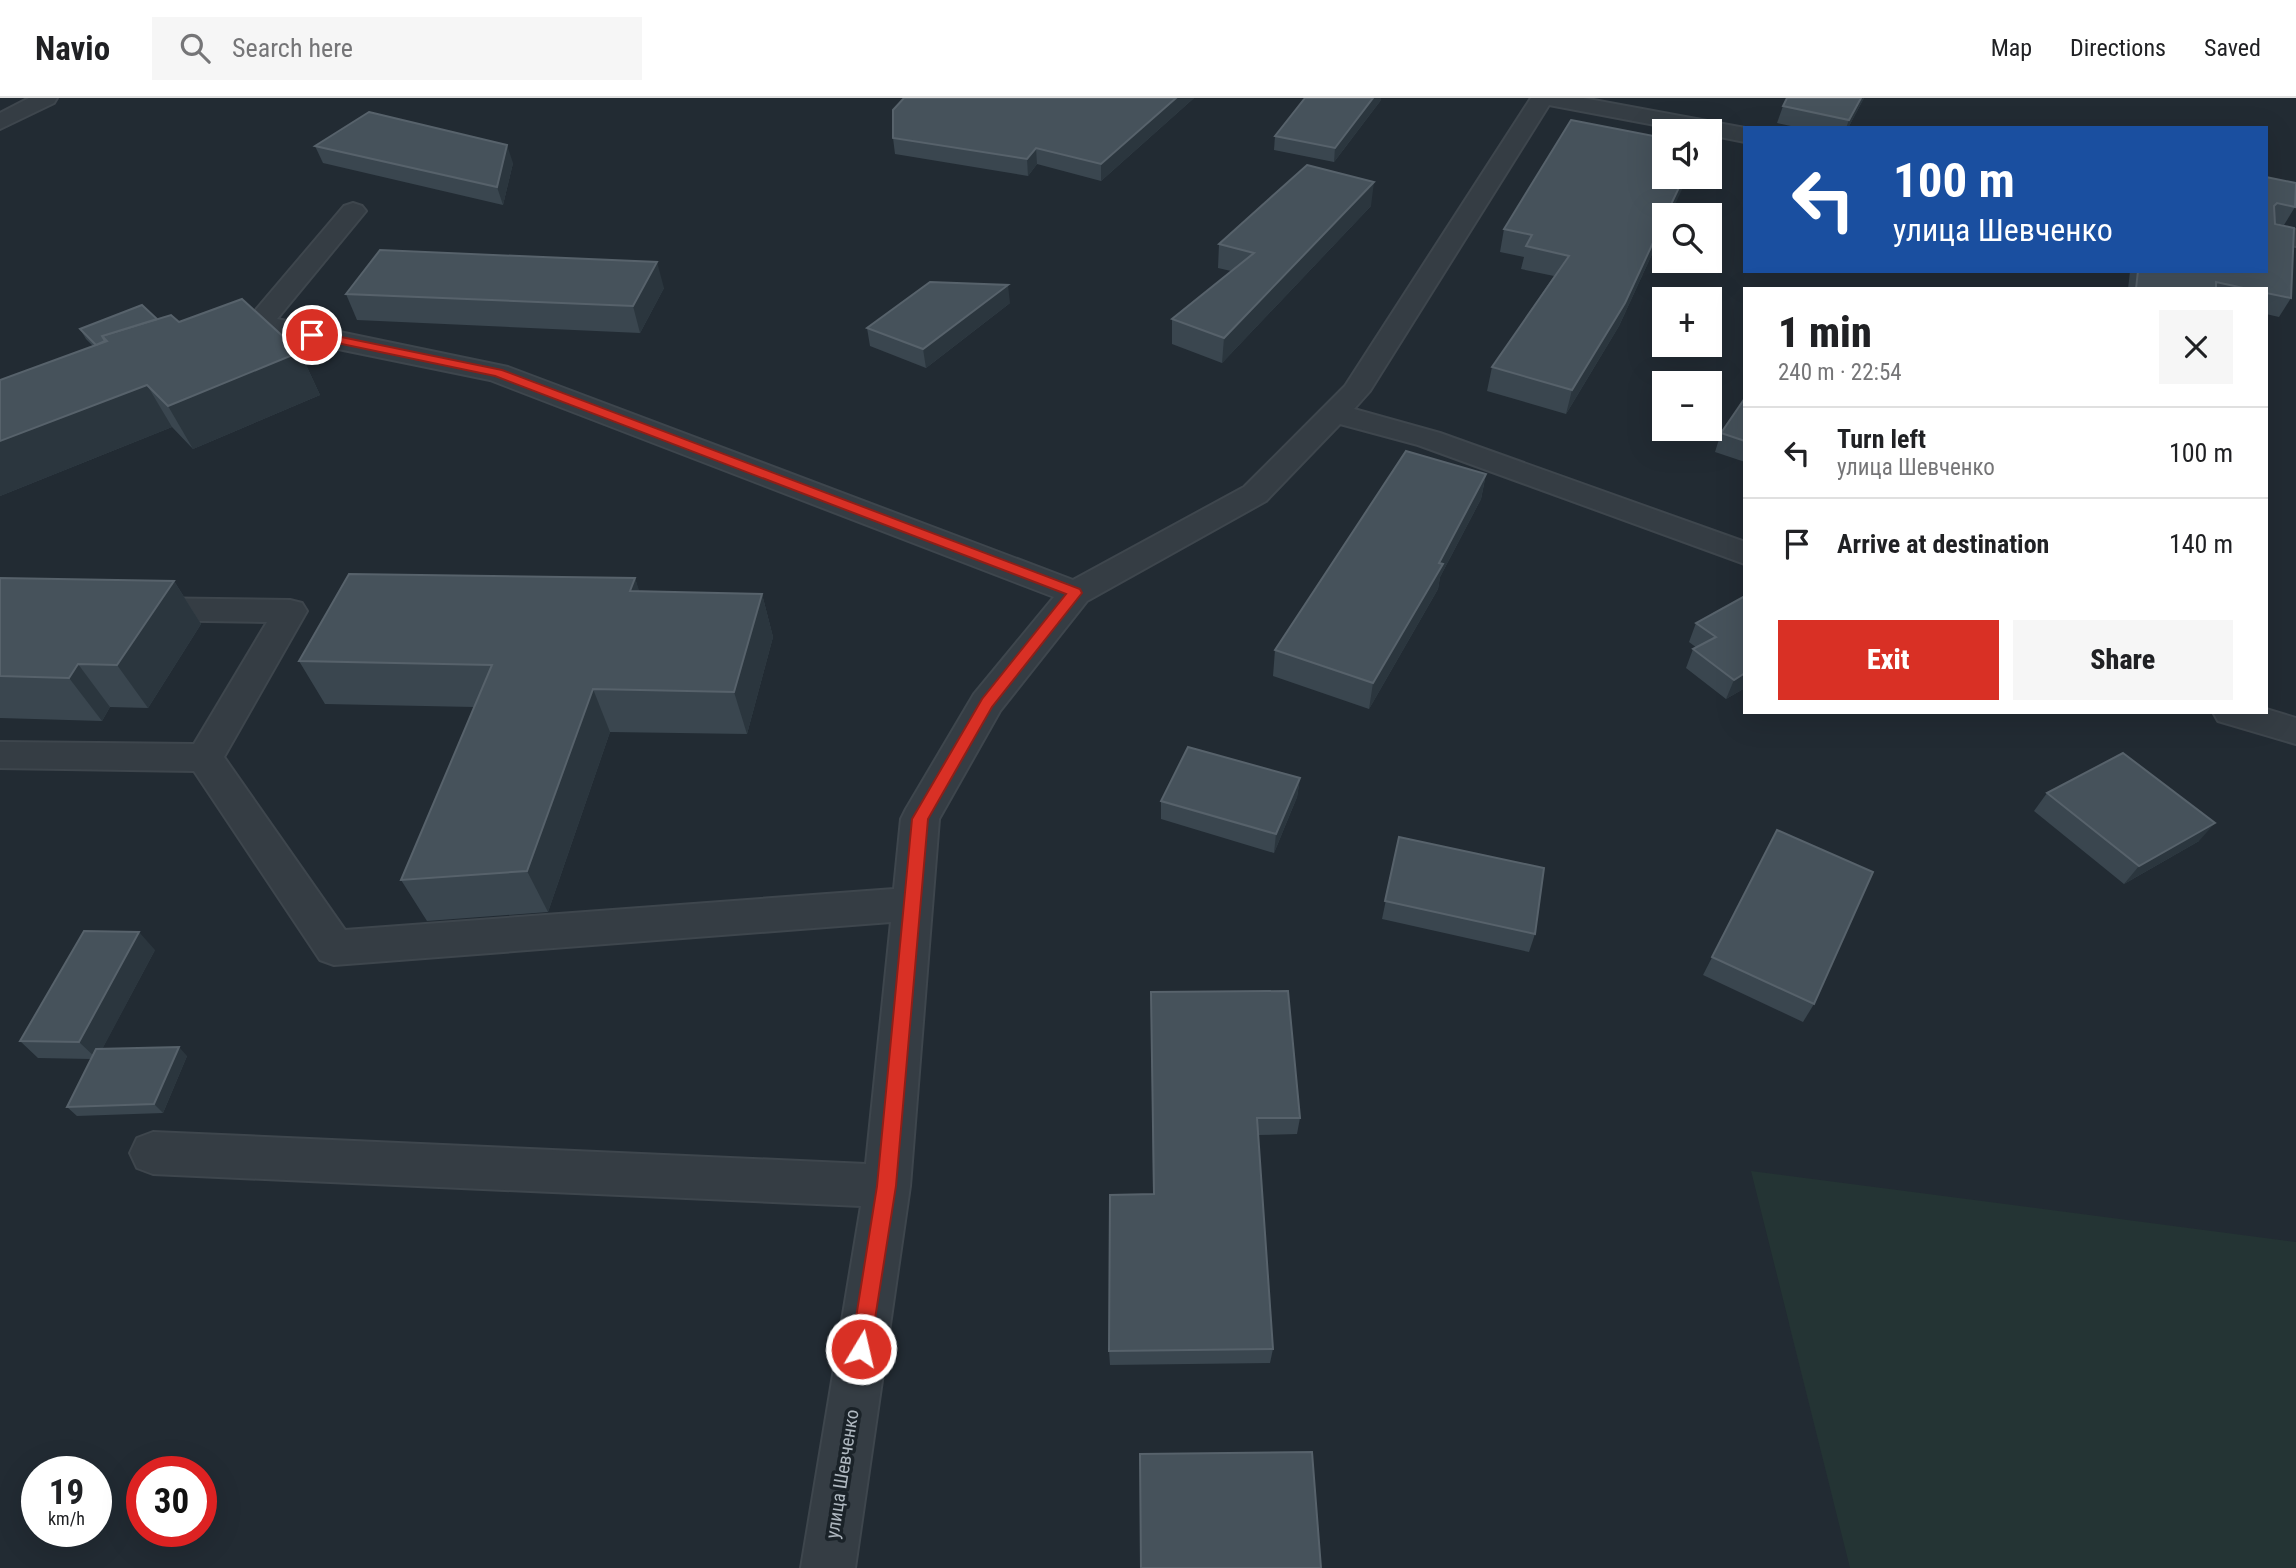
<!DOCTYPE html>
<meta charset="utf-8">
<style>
body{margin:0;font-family:"Roboto Condensed",sans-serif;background:#f6f6f6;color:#202124;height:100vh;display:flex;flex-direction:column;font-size:26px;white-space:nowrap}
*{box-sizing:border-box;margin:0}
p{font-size:23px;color:#757577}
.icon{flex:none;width:38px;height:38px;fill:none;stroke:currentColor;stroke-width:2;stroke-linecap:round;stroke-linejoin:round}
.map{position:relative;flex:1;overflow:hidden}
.panel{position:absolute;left:1743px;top:189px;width:525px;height:427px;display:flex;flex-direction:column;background:#fff;border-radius:0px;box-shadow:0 7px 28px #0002}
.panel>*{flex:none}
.guide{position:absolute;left:1743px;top:28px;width:525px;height:147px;border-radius:0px;box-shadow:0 7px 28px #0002;background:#1a4fa0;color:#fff;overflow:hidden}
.fabs{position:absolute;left:1652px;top:21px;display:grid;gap:14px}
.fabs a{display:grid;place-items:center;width:70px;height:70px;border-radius:0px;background:#fff;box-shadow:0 7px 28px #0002;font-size:35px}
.speed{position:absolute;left:21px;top:1358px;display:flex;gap:14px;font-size:35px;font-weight:700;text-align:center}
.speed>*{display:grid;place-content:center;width:91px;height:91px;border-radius:50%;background:#fff;box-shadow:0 7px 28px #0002;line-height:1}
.speed small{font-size:18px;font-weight:400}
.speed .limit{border:10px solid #d22;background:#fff;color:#111}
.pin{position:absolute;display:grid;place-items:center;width:60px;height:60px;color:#fff;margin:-30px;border:4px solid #fff;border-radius:50%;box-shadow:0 2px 7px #0007}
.me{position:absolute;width:77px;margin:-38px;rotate:9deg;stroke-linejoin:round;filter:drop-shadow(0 0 5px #0008)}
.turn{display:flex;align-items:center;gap:24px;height:147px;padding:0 35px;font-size:32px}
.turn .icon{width:91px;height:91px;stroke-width:2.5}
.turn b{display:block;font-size:49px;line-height:60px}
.round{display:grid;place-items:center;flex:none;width:74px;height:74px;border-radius:0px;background:#f6f6f6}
.summary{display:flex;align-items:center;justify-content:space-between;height:119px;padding:0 35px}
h1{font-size:42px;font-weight:800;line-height:52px}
.primary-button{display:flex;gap:14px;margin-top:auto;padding:14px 35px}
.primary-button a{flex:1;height:80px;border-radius:0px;background:#d93025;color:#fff;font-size:28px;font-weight:800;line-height:80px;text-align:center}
.primary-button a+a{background:#f6f6f6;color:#202124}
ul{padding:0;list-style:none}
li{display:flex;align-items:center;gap:21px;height:91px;padding:0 35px;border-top:2px solid #e0e0e0}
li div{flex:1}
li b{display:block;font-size:26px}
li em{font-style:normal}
header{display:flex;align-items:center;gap:42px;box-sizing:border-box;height:98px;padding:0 35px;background:#fff;border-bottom:2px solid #e0e0e0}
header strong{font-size:33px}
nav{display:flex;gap:38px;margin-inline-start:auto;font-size:24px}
.search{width:490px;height:63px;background:#f6f6f6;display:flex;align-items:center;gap:18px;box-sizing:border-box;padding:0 24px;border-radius:0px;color:#757577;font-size:26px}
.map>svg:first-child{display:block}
.green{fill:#243434}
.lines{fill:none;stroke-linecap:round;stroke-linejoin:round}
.minor-casing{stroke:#3e464d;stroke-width:4}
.minor{fill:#353d44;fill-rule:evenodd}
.wall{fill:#3a464f}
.shaded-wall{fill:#2b363e}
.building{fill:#46525b;stroke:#57626b;stroke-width:2}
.route{fill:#d93025;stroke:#8d1f18;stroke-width:2}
.labels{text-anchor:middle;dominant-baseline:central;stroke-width:7;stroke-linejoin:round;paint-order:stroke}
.street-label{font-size:19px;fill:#afb8c0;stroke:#1a2228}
</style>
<header>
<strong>Navio</strong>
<div class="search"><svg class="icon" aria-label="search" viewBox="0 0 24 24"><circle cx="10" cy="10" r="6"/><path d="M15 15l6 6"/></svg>Search here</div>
<nav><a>Map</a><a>Directions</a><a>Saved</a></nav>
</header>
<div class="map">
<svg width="2296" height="1470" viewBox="0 0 2296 1470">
<rect width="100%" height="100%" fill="#222b33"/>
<path class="green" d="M1751 1073 2296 1144V1470H1850Z"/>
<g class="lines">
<defs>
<g id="minor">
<path d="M29 0H57L54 5 0 31V15Z"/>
<path d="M1531 0H1583L1745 30V44L1710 37V33H1687L1549 7 1370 293 1354 311 1440 335 1745 444V466L1418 347 1340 326 1266 403 1087 503 1000 613 939 721 910 1088 855 1470H801L861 1108 153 1076 137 1070 130 1055 137 1040 153 1034 866 1066 891 824 334 867 320 862 194 673 0 670V644L194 646 267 524 141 522 129 519 124 511 129 503 141 500 290 502 302 505 307 513 224 659 345 832 894 791 901 721 906 711 974 596 1054 499 490 282 260 235 221 246 211 244 207 238 211 232 249 220 344 108 353 105 362 108 366 113 277 221 508 269 1073 482 1244 389 1345 288Z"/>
<path d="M2266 126 2296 132V148L2266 142Z"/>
<path d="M2266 611 2296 620V646L2218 623 2213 614H2266Z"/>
</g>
</defs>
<use href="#minor" class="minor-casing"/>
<use href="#minor" class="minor"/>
</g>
<g class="wall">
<path d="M904 0H1194L1101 83 1037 66 1028 78 895 56 893 40Z"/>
<path d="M1787 0H1864L1848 30H1800L1777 25 1783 8Z"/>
<path d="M1381 2 1334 64 1274 52 1275 38Z"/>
<path d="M315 48 513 65 503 107 323 65Z"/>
<path d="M2266 79 2295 109 2284 127 2275 125 2291 200 2279 219 2266 216V191H2128L2130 173H2266Z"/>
<path d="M1371 108 1222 265 1172 246V221L1231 173 1218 170 1219 146Z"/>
<path d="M1664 117V130L1619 228 1566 316 1487 293 1492 269 1554 178 1521 171 1524 159 1500 154 1504 131Z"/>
<path d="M664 190 640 235 357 222 346 196Z"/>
<path d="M1010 205 926 270 870 248 867 230Z"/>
<path d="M157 221 179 224 300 254 320 297 193 351 172 329 0 398V282L93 248 86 241 80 231Z"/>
<path d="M1745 300V364L1715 354 1721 335Z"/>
<path d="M1486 376 1481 401 1440 479 1438 491 1369 611 1273 578 1275 552Z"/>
<path d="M0 480 174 483 201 526 148 610 110 609 102 623 0 620Z"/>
<path d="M635 480 639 494 762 496 773 539 747 636 610 634 548 814 427 823 401 782 474 609 325 606 299 563Z"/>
<path d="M1745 498V590L1726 601 1686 570 1693 551 1697 550 1689 544 1696 525Z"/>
<path d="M1300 680 1297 699 1274 755 1161 721V703Z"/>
<path d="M2047 695 2199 743 2124 786 2034 713Z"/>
<path d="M1777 732 1814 906 1803 924 1703 877Z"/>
<path d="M1399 739 1535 836 1529 854 1382 821Z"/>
<path d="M155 852 102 951 187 958 163 1015 77 1018 67 1009 91 961 38 960 20 943Z"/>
<path d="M1151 894 1300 1020 1297 1036 1258 1037 1273 1251 1270 1265 1110 1267 1109 1253 1153 1096Z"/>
</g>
<g class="shaded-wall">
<path d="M1176 0H1194L1101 83V66Z"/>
<path d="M1373 0H1381V2L1334 64 1335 50Z"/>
<path d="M1861 0H1864L1848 30H1846L1849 22Z"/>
<path d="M507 47 513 65 503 107 497 89Z"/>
<path d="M1036 50 1037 66 1028 78 1027 61Z"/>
<path d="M1684 79H1688L1670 117H1666Z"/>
<path d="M1374 84 1371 108 1222 265 1224 240Z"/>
<path d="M1664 121V130L1619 228 1566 316 1572 292Z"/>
<path d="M657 164 664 190 640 235 633 208Z"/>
<path d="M1008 187 1010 205 926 270 923 251Z"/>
<path d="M300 254 320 297 193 351 168 308Z"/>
<path d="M147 287 172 329 0 398V343Z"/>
<path d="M1486 376 1481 401 1440 479 1438 491 1369 611 1373 585Z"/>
<path d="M635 480 649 523 630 493Z"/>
<path d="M174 483 201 526 148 610 117 567Z"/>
<path d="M762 496 773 539 747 636 734 594Z"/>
<path d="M78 566 110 609 102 623 69 580Z"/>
<path d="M1745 575V590L1726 601 1734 582Z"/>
<path d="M593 591 610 634 548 814 527 773Z"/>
<path d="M1300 680 1297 699 1274 755 1276 736Z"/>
<path d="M2215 725 2199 743 2124 786 2139 768Z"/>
<path d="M139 834 155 852 97 961 79 944Z"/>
<path d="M179 949 187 958 163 1015 154 1006Z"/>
</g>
<g class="building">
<path d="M904 0H1176L1101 66 1036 50 1027 61 893 40V12Z"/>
<path d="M1305 0H1373L1335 50 1275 38Z"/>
<path d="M1787 0H1861L1849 22 1783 8Z"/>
<path d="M369 14 507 47 497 89 315 48Z"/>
<path d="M1571 22 1664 40V79H1684L1666 117H1664V121L1625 205 1572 292 1492 269 1569 158 1526 148 1532 137 1504 131Z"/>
<path d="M1307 67 1374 84 1224 240 1172 221 1254 155 1219 146Z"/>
<path d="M2266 79 2296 85 2295 109 2277 105 2274 108 2275 126 2294 130 2291 200 2266 195V191H2248L2216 184V191H2136L2138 173H2266Z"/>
<path d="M380 152 657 164 633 208 346 196Z"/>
<path d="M930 184 1008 187 923 251 867 230Z"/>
<path d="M242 201 300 254 168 308 147 287 0 343V282L107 243 102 238 171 217 179 224Z"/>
<path d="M142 207 157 221 102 238 105 243 96 247 80 231Z"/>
<path d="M1745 300V343L1721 335Z"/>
<path d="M1406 353 1486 376 1439 465 1443 466 1373 585 1275 552Z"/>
<path d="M349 476 635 480 630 493 762 496 734 594 593 591 527 773 401 782 492 567 299 563Z"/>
<path d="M0 480 174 483 117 567 78 566 69 580 0 578Z"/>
<path d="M1745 498V575L1734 582 1693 551 1716 539 1696 525Z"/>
<path d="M1188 649 1300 680 1276 736 1161 703Z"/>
<path d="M2123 655 2215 725 2139 768 2047 695Z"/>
<path d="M1777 732 1873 774 1814 906 1712 859Z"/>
<path d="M1399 739 1544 770 1535 836 1385 803Z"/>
<path d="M84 833 139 834 79 944 20 943Z"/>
<path d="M1288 893 1300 1020H1257L1273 1251 1109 1253 1110 1097 1154 1096 1151 894Z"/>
<path d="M179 949 154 1006 67 1009 96 951Z"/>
<path d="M1312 1354 1321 1470H1141L1140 1356Z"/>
</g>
<path class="route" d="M312 233 502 272 1080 491 1082 495 992 609 928 721 896 1088 869 1259 861 1262 854 1259 851 1251 877 1088 912 721 982 601 1066 496 495 278 308 239V234Z"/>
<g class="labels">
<g class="street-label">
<text transform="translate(842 1376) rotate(-81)">улица Шевченко</text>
</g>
</g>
</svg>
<div class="fabs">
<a><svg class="icon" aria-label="sound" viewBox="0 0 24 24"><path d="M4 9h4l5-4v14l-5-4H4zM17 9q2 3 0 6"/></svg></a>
<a><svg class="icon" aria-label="search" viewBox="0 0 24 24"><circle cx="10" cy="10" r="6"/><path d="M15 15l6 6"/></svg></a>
<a>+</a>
<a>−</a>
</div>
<div class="speed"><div>19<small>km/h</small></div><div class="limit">30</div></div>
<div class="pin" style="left:312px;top:237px;background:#d93025"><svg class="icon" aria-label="arrive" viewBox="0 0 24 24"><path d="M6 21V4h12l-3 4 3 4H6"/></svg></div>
<svg class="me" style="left:861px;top:1251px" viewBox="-20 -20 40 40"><circle r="17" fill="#d93025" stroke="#fff" stroke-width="3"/><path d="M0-11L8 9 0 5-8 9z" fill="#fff"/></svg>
<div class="guide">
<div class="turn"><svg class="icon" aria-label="left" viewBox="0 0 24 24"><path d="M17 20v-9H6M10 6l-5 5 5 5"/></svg><div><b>100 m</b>улица Шевченко</div></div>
</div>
<section class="panel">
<div class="summary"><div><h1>1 min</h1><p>240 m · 22:54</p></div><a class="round"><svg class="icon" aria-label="close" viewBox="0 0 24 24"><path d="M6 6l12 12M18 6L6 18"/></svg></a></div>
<ul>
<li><svg class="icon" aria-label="left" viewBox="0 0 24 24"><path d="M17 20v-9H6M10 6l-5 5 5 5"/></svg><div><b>Turn left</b><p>улица Шевченко</p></div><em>100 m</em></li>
<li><svg class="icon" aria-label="arrive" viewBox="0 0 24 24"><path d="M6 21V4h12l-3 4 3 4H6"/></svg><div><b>Arrive at destination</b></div><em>140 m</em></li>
</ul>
<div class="primary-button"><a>Exit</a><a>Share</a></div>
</section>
</div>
